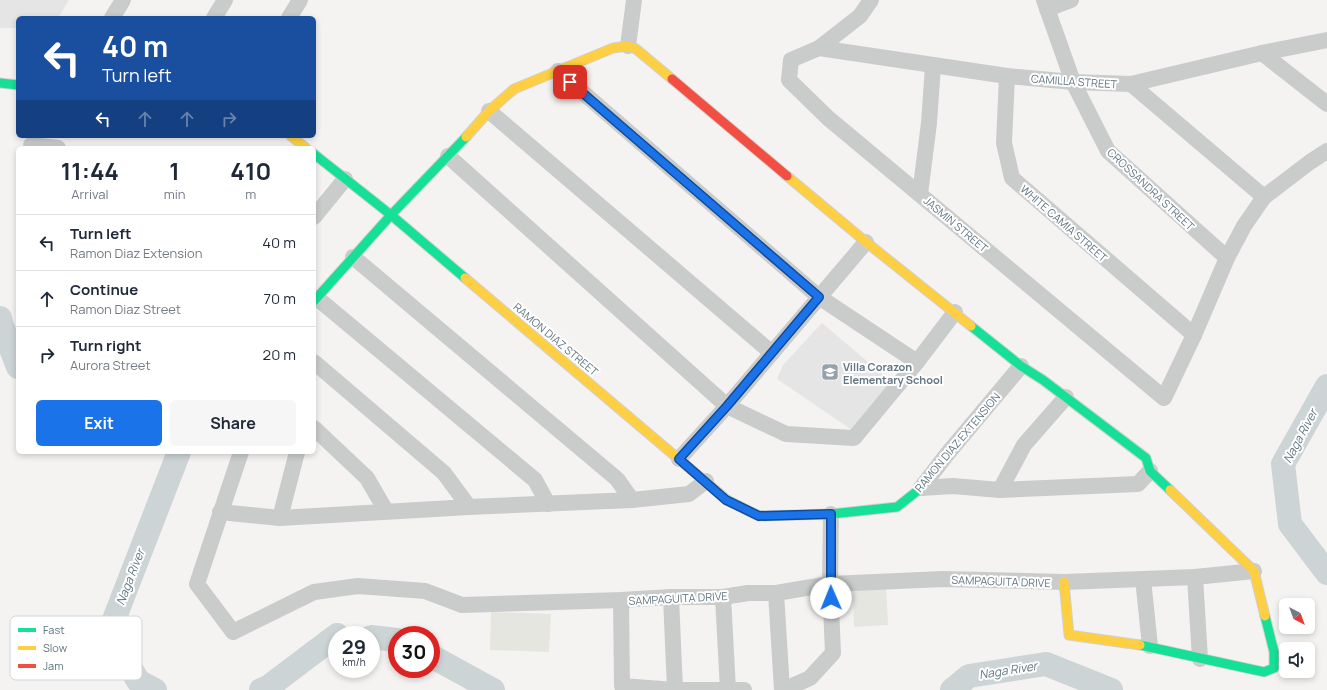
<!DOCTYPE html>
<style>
body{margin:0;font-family:Manrope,sans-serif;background:#f6f6f7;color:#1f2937;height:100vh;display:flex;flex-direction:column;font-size:15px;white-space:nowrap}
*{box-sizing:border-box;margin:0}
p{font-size:13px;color:#747a83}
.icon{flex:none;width:22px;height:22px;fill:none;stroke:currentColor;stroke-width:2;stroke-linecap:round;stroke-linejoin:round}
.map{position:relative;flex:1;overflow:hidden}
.sheet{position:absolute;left:16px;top:146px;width:300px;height:308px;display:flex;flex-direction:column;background:#fff;border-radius:6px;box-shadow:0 2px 6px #0003}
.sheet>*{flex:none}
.top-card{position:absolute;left:16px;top:16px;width:300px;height:122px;border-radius:6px;box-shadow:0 2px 6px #0003;background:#1a4fa0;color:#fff;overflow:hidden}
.needle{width:26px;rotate:139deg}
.tools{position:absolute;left:1279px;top:598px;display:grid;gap:8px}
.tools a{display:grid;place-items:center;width:36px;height:36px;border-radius:6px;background:#fff;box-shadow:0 2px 6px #0003;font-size:20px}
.speed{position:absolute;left:328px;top:626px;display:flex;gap:8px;font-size:20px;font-weight:700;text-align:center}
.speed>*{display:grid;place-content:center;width:52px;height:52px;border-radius:50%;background:#fff;box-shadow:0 2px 6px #0003;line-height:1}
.speed small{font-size:10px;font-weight:400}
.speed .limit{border:6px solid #d22;background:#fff;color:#111}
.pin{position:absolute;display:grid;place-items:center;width:34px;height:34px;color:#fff;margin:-17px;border-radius:8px;box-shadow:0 2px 6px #0006}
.me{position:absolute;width:44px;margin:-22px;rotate:359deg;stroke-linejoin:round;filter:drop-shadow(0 0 3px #0008)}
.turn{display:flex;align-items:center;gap:14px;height:84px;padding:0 20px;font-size:18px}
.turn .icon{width:52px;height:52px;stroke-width:2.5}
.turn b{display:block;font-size:28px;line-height:34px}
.lanes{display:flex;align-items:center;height:38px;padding:0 20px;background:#0003;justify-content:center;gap:20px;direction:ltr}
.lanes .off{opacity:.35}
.eta{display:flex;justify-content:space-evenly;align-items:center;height:68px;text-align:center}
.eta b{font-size:24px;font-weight:700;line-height:28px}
.action{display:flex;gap:8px;margin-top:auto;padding:8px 20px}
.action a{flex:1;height:46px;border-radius:6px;background:#1a73e8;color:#fff;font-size:16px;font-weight:700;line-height:46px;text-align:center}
.action a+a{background:#f6f6f7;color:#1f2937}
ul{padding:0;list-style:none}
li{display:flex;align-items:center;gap:12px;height:56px;padding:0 20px;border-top:1px solid #e0e1e3}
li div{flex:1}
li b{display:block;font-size:15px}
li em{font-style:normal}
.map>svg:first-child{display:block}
.built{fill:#e4e5e4}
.green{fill:#e4e6df}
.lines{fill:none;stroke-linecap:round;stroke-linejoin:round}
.river{stroke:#ccd4d6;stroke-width:24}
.fast-casing{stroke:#d0d1d1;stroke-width:11}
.slow-casing{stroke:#d0d1d1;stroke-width:11}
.jam-casing{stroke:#d0d1d1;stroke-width:11}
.street{stroke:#cacccc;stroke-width:16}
.fast{stroke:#16e098;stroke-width:9}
.slow{stroke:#ffcf43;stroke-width:9}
.jam{stroke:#f24e42;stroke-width:9}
.route-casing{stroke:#114b97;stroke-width:10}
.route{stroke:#1a73e8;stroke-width:7}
.labels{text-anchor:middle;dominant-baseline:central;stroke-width:4;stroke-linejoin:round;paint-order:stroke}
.street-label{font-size:11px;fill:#627683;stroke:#fff}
.poi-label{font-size:11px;font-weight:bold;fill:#627683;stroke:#fff;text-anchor:start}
.water-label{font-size:12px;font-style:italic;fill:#5e7880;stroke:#fff}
.key{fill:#fff;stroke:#d0d6da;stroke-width:1}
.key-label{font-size:11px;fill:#627683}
</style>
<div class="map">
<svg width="1327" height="690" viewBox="0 0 1327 690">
<rect width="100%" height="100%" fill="#f4f3f1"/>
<g class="built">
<path d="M0 0H69L58 18H18V28H0Z"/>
<path d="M822 323 896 386 855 432 777 379 783 365Z"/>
</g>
<g class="green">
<path d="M886 586 888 625 854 627 853 587Z"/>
<path d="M491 612 551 614 549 652 490 650Z"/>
</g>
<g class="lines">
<g class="river">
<path d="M0 318 1 323 18 367"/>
<path d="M1327 386 1283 464 1290 524 1327 573"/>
<path d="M371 637 397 640"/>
<path d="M431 656 493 690"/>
<path d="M155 690 138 681 110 630 179 452"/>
<path d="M261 690 268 687 337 635"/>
<path d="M952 690 969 676 1046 664 1111 690"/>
</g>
<defs>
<g id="fast">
<path d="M0 83 18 85"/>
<path d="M314 154 391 215 465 278"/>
<path d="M314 301 391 215 466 137"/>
<path d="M971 326 1021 366 1043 380 1146 458 1150 471 1170 490"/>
<path d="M727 500 759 516 831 514 897 507 921 488"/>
<path d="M1140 645 1264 672 1274 668V652L1265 616"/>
</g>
<g id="slow">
<path d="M291 136 306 148"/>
<path d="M466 137 489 111 514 89 613 48 628 46 636 49 672 79"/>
<path d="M787 176 866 242 971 326"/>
<path d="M465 278 727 500"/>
<path d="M1170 490 1254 571 1265 616"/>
<path d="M1064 582 1069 635 1140 645"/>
</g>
<path id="jam" d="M672 79 787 176"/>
</defs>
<use href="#fast" class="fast-casing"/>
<use href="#slow" class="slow-casing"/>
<use href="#jam" class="jam-casing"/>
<g class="street">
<path d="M871 0 860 16 819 48 791 60 789 80 828 118 1164 398 1194 335 1227 258 1244 226 1264 197 1310 162 1327 151"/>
<path d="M1044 0 1073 82 1108 151 1227 258"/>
<path d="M1047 9 1071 0"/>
<path d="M112 18 123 0"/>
<path d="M214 18 225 0"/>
<path d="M289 18 300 0"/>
<path d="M628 46 634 0"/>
<path d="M819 48 1007 76 1073 82 1131 84 1262 53 1327 40"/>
<path d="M1262 53 1327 104"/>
<path d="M558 71 819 297 917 362"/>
<path d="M1007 76 1004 143 1012 178 1194 335"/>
<path d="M1131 84 1264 197"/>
<path d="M489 111 772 353"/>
<path d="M31 145 58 148"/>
<path d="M448 156 727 406 786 434 854 438 917 362 955 312"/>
<path d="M920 194 929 123 933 66"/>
<path d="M314 217 345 179"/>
<path d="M353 257 617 479 632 500"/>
<path d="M317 298 535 480 548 504"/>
<path d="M314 362 444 473 469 507"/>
<path d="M314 428 367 478 386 511"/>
<path d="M241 452 197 584 233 632 314 592 358 586 425 591 462 605 621 600 671 597H723L748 593H776L830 584 943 579 1064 582 1195 577 1254 571"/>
<path d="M679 459 727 406 866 242"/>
<path d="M921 488 953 486 1000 490 1138 484 1150 471"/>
<path d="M921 488 948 453 1021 366"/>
<path d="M1000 490 1024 445 1066 397"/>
<path d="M220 512 280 518 469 507 632 500 689 494 706 481"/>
<path d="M280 518 297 452"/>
<path d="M1195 577 1200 659"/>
<path d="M1143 579 1150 646"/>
<path d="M776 593 782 690"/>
<path d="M621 600 622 686 675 690 671 597"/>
<path d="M675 690H728L723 597"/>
<path d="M728 690H744"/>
<path d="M783 690 810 678 833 653 830 584 831 514"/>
</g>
<use href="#fast" class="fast"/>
<use href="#slow" class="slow"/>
<use href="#jam" class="jam"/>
</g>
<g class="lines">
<defs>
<path id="route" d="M570 82 819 297 727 406 679 459 726 500 759 516 831 514V598"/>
</defs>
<use href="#route" class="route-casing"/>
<use href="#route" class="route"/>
</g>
<defs>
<symbol id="school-square" viewBox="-11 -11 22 22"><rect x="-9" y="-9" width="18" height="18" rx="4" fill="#95a2aa" stroke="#fff"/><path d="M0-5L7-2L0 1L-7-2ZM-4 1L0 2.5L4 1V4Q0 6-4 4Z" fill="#fff"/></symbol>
</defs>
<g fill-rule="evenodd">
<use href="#school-square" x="820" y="362" width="20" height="20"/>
</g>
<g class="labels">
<g class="street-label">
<text transform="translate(1074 81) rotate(4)">CAMILLA STREET</text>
<text transform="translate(1151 189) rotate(43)">CROSSANDRA STREET</text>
<text transform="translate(1064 223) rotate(41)">WHITE CAMIA STREET</text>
<text transform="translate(956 224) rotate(40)">JASMIN STREET</text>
<text transform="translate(556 339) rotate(40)">RAMON DIAZ STREET</text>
<text transform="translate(957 442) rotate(-50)">RAMON DIAZ EXTENSION</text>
<text transform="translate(1001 581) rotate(2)">SAMPAGUITA DRIVE</text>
<text transform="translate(678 598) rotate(-3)">SAMPAGUITA DRIVE</text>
</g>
<g class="poi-label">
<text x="843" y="366">Villa Corazon<tspan x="843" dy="13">Elementary School</tspan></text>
</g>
<g class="water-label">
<text transform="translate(1300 436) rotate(-62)">Naga River</text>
<text transform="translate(130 577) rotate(-69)">Naga River</text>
<text transform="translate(1008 670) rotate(-9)">Naga River</text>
</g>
</g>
<rect x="10" y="616" width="132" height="64" rx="6" class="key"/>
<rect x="18" y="628" width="18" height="4" fill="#16e098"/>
<rect x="18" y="646" width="18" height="4" fill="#ffcf43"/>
<rect x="18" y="664" width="18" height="4" fill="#f24e42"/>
<g class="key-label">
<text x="43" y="634">Fast</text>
<text x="43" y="652">Slow</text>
<text x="43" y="670">Jam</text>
</g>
</svg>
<div class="tools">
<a><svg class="needle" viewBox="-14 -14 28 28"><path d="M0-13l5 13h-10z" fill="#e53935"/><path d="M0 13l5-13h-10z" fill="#747a83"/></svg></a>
<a><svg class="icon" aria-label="sound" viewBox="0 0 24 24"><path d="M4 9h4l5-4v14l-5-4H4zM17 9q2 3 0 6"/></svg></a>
</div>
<div class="speed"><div>29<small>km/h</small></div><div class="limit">30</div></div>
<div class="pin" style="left:570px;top:82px;background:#d93025"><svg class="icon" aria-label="arrive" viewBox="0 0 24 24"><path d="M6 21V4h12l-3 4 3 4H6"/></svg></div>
<svg class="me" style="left:831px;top:598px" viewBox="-20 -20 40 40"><circle r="19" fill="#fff"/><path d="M0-13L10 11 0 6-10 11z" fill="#1a73e8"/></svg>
<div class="top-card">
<div class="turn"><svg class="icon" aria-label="left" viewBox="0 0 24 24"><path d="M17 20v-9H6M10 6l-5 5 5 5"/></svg><div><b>40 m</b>Turn left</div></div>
<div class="lanes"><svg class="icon" aria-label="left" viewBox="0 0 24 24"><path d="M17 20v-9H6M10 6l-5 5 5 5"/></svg><svg class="icon off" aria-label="ahead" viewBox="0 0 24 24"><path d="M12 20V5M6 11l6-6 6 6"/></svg><svg class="icon off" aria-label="ahead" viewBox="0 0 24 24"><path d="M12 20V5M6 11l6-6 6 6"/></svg><svg class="icon off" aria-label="right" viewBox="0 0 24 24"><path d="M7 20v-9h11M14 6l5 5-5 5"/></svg></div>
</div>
<section class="sheet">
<div class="eta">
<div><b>11:44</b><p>Arrival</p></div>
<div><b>1</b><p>min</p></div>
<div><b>410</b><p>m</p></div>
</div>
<ul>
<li><svg class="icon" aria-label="left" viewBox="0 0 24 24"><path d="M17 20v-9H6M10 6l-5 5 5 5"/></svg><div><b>Turn left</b><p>Ramon Diaz Extension</p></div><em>40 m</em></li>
<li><svg class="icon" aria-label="ahead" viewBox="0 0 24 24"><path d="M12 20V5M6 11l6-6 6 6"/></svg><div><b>Continue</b><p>Ramon Diaz Street</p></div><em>70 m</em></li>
<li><svg class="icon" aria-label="right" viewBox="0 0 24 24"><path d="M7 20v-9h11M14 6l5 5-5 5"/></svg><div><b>Turn right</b><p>Aurora Street</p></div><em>20 m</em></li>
</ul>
<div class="action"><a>Exit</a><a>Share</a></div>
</section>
</div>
